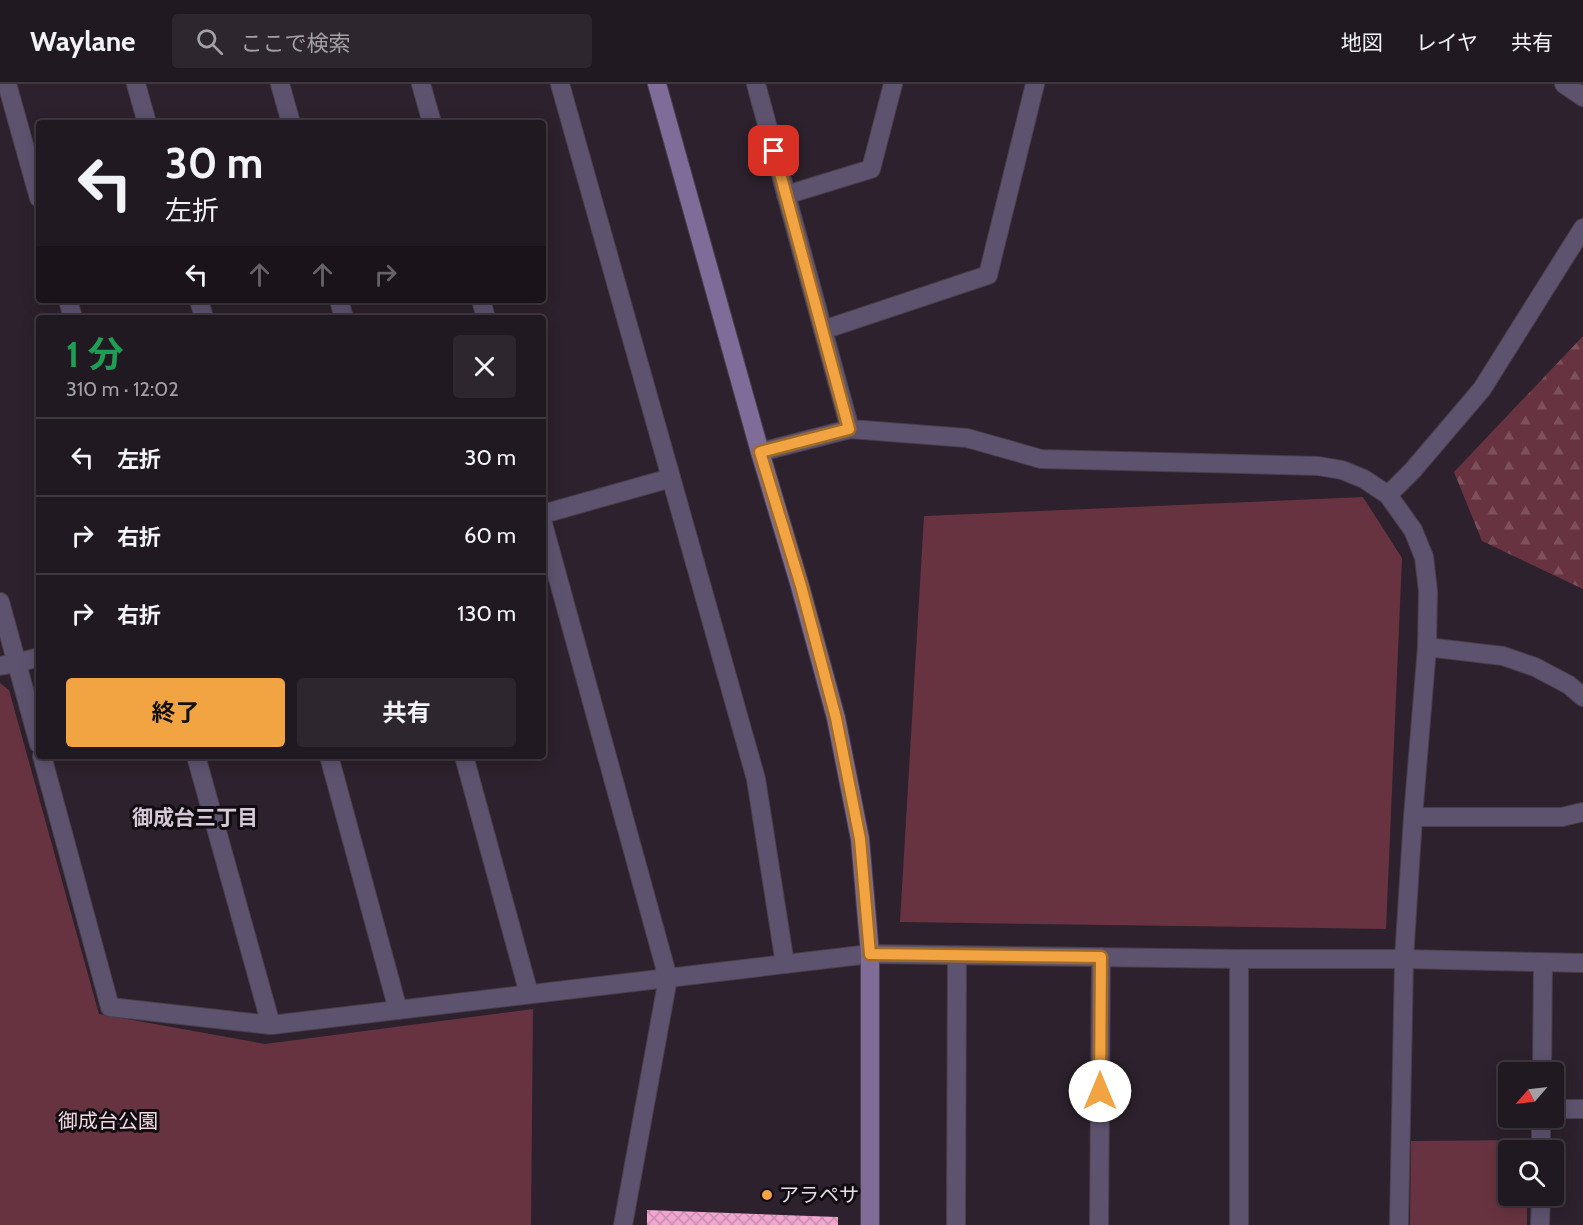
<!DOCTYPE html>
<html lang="ja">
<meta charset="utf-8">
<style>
body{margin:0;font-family:Cabin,"Noto Sans JP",sans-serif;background:#2d262e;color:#f1f3f6;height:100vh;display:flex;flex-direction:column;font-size:22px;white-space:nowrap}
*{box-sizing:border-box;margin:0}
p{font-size:20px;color:#a2a0a5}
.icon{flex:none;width:33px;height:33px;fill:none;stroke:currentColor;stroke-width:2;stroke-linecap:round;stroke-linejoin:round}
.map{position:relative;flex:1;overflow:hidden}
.drawer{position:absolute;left:36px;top:231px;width:510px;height:444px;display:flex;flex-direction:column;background:#211921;border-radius:6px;box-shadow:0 3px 15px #0003,0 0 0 2px #3e383f}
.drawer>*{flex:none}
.guide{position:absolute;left:36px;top:36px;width:510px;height:183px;border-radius:6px;box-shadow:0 3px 15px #0003,0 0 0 2px #3e383f;background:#211921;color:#f1f3f6;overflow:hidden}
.needle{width:39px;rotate:242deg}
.buttons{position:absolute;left:1498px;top:978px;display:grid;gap:12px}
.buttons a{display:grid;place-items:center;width:66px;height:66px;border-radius:6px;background:#211921;box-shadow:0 3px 15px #0003,0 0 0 2px #3e383f;font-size:30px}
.pin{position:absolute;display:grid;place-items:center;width:51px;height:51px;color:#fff;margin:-26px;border-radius:12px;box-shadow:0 3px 9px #0006}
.me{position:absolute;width:66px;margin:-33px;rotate:0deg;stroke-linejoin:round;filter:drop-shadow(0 0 4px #0008)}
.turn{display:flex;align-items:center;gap:21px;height:126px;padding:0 30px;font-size:27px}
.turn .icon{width:78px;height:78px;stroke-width:2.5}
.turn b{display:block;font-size:42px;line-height:51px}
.lanes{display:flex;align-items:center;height:57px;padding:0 30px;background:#0003;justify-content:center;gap:30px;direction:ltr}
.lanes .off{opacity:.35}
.round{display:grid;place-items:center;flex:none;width:63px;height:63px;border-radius:6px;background:#2d262e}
.overview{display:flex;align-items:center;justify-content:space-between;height:102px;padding:0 30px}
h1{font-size:36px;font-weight:700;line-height:45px;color:#1e9e55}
.action{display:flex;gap:12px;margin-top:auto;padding:12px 30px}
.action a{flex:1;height:69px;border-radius:6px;background:#f3a442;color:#111;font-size:24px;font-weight:700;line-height:69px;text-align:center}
.action a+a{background:#2d262e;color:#f1f3f6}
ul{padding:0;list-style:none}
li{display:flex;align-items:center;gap:18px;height:78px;padding:0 30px;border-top:2px solid #3e383f}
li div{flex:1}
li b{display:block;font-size:22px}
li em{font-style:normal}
header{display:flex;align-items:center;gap:36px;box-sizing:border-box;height:84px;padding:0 30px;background:#211921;border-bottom:2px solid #3e383f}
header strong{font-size:28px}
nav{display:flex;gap:33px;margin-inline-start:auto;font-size:21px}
.search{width:420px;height:54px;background:#2d262e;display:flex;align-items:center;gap:15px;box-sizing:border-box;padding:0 21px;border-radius:6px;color:#a2a0a5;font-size:22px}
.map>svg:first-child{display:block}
.forest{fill:url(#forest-firs)}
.green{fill:#683340}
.building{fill:url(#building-cross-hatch)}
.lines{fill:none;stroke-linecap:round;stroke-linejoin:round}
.street-casing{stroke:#493f4a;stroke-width:20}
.secondary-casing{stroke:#493f4a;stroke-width:20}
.street{stroke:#5e536f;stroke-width:18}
.secondary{stroke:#7f6c99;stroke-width:18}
.route-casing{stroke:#9e6b2b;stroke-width:15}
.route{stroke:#f3a442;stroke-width:10}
.poi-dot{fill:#f3a442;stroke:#110c11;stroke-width:2}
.labels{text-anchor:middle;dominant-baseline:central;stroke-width:6;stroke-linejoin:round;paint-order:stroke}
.park-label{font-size:20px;fill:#f1d9de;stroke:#110c11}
.poi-label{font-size:20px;fill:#e4dde5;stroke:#110c11;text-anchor:start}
.neighbourhood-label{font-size:21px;font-weight:bold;fill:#d6c8d7;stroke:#110c11}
</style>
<header>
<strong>Waylane</strong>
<div class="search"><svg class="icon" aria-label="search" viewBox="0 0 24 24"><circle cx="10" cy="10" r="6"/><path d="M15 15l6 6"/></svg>ここで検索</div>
<nav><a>地図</a><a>レイヤ</a><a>共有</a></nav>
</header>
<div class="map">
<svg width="1583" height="1141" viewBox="0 0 1583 1141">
<defs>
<pattern id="forest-firs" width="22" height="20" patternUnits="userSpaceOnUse" patternTransform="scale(1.5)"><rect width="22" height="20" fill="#683340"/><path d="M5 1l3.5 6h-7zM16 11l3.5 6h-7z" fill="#7d505b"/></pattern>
<pattern id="building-cross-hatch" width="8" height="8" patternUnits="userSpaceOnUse" patternTransform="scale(1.5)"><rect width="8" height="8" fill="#f1a6d0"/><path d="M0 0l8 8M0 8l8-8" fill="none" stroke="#c68dad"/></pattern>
</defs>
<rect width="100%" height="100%" fill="#2c212c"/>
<path class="forest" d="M1583 252V505L1482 457 1454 388Z"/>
<g class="green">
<path d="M1363 413 1402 474 1386 845 900 838 924 432Z"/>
<path d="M0 599 9 606 99 930 265 960 533 925 531 1141H0Z"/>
<path d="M1527 1056V1066H1509V1112H1527V1141H1410L1411 1057Z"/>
</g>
<path class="building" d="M647 1126 838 1133V1141H647Z"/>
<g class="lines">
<defs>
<g id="street">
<path d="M7 0 39 114"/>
<path d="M136 0 147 39"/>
<path d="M280 0 291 39"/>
<path d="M421 0 432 39"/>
<path d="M560 0 756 695 785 880"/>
<path d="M756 0 850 345"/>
<path d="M1564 0 1583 13"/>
<path d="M786 111 871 85 893 0"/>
<path d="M68 216 73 234"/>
<path d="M199 216 204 234"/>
<path d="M339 216 344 234"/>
<path d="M481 216 486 234"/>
<path d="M823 246 988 191 1035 0"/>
<path d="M760 368 850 345 967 354 1041 375 1318 382 1342 386 1364 395 1388 411 1413 446 1424 473 1428 507 1427 563 1413 733 1404 875 1399 1141"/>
<path d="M1388 411 1413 386 1482 305 1583 144"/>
<path d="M543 430 671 394"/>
<path d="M543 440 668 894 623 1141"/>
<path d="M0 518 39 660"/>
<path d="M1427 563 1503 572 1535 583 1569 601 1583 613"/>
<path d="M0 582 17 579 39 573"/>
<path d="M42 672 110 923 271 941 870 870 1239 875H1404L1583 879"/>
<path d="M196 672 271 941"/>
<path d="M329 672 398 926"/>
<path d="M464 672 529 910"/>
<path d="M1413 733H1562L1583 728"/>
<path d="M1542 988 1543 879"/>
<path d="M1554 1025H1583"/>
<path d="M1541 1066V1034"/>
<path d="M956 1141 957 871"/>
<path d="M1099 1141 1101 873"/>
<path d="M1239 1141V875"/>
<path d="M1540 1141 1541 1112"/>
</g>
<path id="secondary" d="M657 0 760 368 800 502 836 634 860 755 870 870V1141"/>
</defs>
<use href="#street" class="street-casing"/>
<use href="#secondary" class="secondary-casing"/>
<use href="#street" class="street"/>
<use href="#secondary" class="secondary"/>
</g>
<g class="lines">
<defs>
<path id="route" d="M774 67 849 345 760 368 801 502 836 634 860 755 870 870 1101 873 1100 1007"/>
</defs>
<use href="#route" class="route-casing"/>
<use href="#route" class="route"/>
</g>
<circle class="poi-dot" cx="767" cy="1111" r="6"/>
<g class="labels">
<g class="park-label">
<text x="108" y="1037">御成台公園</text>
</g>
<g class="poi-label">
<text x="779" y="1111">アラペサ</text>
</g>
<g class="neighbourhood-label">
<text x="195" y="733">御成台三丁目</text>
</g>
</g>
</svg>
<div class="buttons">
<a><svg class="needle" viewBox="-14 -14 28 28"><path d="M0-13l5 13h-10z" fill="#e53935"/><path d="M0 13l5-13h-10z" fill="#a2a0a5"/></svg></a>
<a><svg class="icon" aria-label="search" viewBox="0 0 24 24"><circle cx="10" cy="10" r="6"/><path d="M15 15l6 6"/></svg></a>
</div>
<div class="pin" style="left:774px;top:67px;background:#d93025"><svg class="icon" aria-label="arrive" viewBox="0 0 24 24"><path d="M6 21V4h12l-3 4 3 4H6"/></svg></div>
<svg class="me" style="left:1100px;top:1007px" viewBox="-20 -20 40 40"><circle r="19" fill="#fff"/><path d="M0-13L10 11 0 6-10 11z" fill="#f3a442"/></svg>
<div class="guide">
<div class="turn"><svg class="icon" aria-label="left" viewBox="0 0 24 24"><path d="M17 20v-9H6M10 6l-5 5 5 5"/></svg><div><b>30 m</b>左折</div></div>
<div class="lanes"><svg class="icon" aria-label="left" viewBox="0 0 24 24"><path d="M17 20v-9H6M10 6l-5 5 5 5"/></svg><svg class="icon off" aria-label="ahead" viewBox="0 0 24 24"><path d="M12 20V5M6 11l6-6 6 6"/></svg><svg class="icon off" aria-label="ahead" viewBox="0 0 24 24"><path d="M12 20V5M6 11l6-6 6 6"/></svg><svg class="icon off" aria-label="right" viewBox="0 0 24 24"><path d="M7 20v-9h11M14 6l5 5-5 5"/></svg></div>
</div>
<section class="drawer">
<div class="overview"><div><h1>1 分</h1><p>310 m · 12:02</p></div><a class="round"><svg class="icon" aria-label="close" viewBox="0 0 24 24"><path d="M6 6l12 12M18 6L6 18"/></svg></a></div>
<ul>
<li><svg class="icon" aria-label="left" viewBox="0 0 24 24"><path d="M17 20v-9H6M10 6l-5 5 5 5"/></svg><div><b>左折</b></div><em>30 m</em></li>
<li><svg class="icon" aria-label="right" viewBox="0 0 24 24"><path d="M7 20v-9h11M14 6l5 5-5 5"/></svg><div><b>右折</b></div><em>60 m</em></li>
<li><svg class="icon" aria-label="right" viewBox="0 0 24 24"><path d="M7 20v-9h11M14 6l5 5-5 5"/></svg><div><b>右折</b></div><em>130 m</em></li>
</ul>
<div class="action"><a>終了</a><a>共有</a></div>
</section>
</div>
